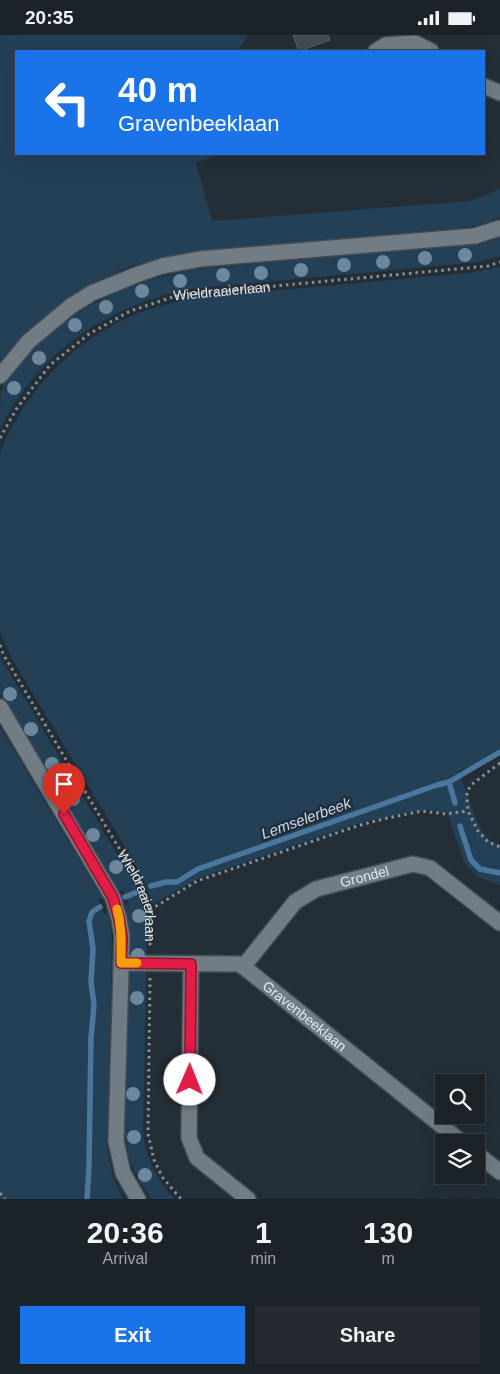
<!DOCTYPE html>
<style>
body{margin:0;font-family:Arial,sans-serif;background:#242a30;color:#f1f3f6;height:100vh;display:flex;flex-direction:column;font-size:19px;white-space:nowrap}
*{box-sizing:border-box;margin:0}
p{font-size:16px;color:#a0a4a8}
.icon{flex:none;width:28px;height:28px;fill:none;stroke:currentColor;stroke-width:2;stroke-linecap:round;stroke-linejoin:round}
.map{position:relative;height:1164px;overflow:hidden}
.panel{display:flex;flex-direction:column;background:#1b2228;flex:1}
.panel>*{flex:none}
.banner{position:absolute;left:15px;top:15px;width:470px;height:105px;border-radius:0px;box-shadow:0 5px 20px #0002,0 0 0 1px #393f45;background:#1a73e8;color:#fff;overflow:hidden}
.controls{position:absolute;left:435px;top:1039px;display:grid;gap:10px}
.controls a{display:grid;place-items:center;width:50px;height:50px;border-radius:0px;background:#1b2228;box-shadow:0 5px 20px #0002,0 0 0 1px #393f45;font-size:25px}
.pin{position:absolute;display:grid;place-items:center;width:42px;height:42px;color:#fff;margin:-51px -21px;border-radius:50% 50% 50% 0;rotate:-45deg;box-shadow:0 0 5px #0007}
.pin .icon{rotate:45deg}
.me{position:absolute;width:55px;margin:-28px;rotate:1deg;stroke-linejoin:round;filter:drop-shadow(0 0 4px #0008)}
.turn{display:flex;align-items:center;gap:18px;height:105px;padding:0 20px;font-size:22px}
.turn .icon{width:65px;height:65px;stroke-width:2.5}
.turn b{display:block;font-size:35px;line-height:42px}
.eta{display:flex;justify-content:space-evenly;align-items:center;height:85px;text-align:center}
.eta b{font-size:30px;font-weight:800;line-height:35px}
.button{display:flex;gap:10px;margin-top:auto;padding:10px 20px}
.button a{flex:1;height:58px;border-radius:0px;background:#1a73e8;color:#fff;font-size:20px;font-weight:800;line-height:58px;text-align:center}
.button a+a{background:#242a30;color:#f1f3f6}
.status{display:flex;justify-content:space-between;align-items:center;height:35px;padding:0 25px;background:#1b2228;direction:ltr}
.status svg{height:14px;fill:currentColor}
.map>svg:first-child{display:block}
.green{fill:#244057}
.lines{fill:none;stroke-linecap:round;stroke-linejoin:round}
.stream{stroke:#49779e;stroke-width:5.5}
.building{fill:#424c55;stroke:#58636c}
.minor-casing{stroke:#444c53;stroke-width:18}
.path{stroke:#889096;stroke-width:3;stroke-dasharray:2.5 4;stroke-linecap:butt}
.minor{stroke:#717c85;stroke-width:15}
.tree{fill:#6c879e}
.route-casing{stroke:#92132f;stroke-width:12}
.route{stroke:#e11d48;stroke-width:9}
.slow{stroke:#f59e0b;stroke-width:9}
.labels{text-anchor:middle;dominant-baseline:central;stroke-width:5;stroke-linejoin:round;paint-order:stroke}
.street-label{font-size:14px;fill:#e1e7ec;stroke:#242e36}
.water-label{font-size:15px;font-style:italic;fill:#c2dcf4;stroke:#242e36}
</style>
<div class="status"><b>20:35</b><svg viewBox="0 0 49 12"><path d="M0 12V9h3v3zM5 12V6h3v6zM10 12V3h3v9zM15 12V0h3v12zM26 1h20v11H26zM47 4h2v5h-2z"/></svg></div>
<div class="map">
<svg width="500" height="1164" viewBox="0 0 500 1164">
<rect width="100%" height="100%" fill="#242e36"/>
<g class="green">
<path d="M0 0H248L238 16H16V119H221L196 128 212 186 469 166 487 160 500 153V182L488 188 468 192 198 217C173 221 148 225 124 234 117 237 110 241 103 245 63 265 28 292 0 328Z"/>
<path d="M500 203V221L479 227 188 254C105 272 39 317 0 394 0 385 0 362 1 356 6 344 16 335 24 325 71 271 128 247 196 234L476 209Z"/>
<path d="M500 232V714L481 726 458 737C462 748 468 759 471 770 477 786 482 805 500 810V850L478 842 465 829 447 778 430 775 415 776 363 787 199 843 153 869 142 842 130 820 12 624 0 597V418C6 401 15 386 25 371 50 333 84 304 125 284 145 274 168 269 190 263L468 238Z"/>
<path d="M0 622 133 846C141 863 146 879 147 898L143 1101C148 1126 157 1145 174 1164H152C134 1142 127 1122 124 1094L129 899 127 880 124 871 129 869 123 855 118 856 0 659Z"/>
<path d="M0 692 102 863 98 864 104 879 108 878 112 905 107 1108C109 1128 113 1146 123 1164H0Z"/>
</g>
<g class="lines">
<g class="stream">
<path d="M449 747 500 717"/>
<path d="M460 791 471 825 480 834 500 838"/>
<path d="M151 851 166 847H177L198 834 437 750 449 747 455 768"/>
<path d="M125 862 135 858"/>
<path d="M87 1164 89 1132 91 1002 94 970 91 947 93 914 89 886 92 877 100 872"/>
</g>
</g>
<path class="building" d="M293 0H328L330 5 299 16Z"/>
<g class="lines">
<defs>
<g id="minor">
<path d="M376 16 386 10 415 8 431 16"/>
<path d="M484 51 500 58"/>
<path d="M0 341 29 306 71 271 92 258 136 240 162 231 200 224 475 201 500 193"/>
<path d="M0 672 113 863 119 884 122 901 116 1106 123 1138 138 1164"/>
<path id="s3" d="M121 928 240 929 463 1108"/>
<path d="M191 929 189 1103 197 1123 248 1164"/>
<path id="s4" d="M243 932 295 867 316 854 413 829 430 833 500 888"/>
<path d="M476 1118 500 1137"/>
</g>
</defs>
<use href="#minor" class="minor-casing"/>
<g class="path">
<path id="s1" d="M0 403 17 373 50 330 89 299 130 276 179 260 488 231 500 227"/>
<path id="s2" d="M0 610 3 619 114 805 138 843 150 875V912"/>
<path d="M500 728 471 750 467 757V764L468 776 478 796 488 807 500 812"/>
<path d="M150 875 197 846 357 791 383 784 422 776 446 779 468 776"/>
<path d="M150 943 148 1099 154 1125 163 1143 181 1164"/>
<path d="M0 1158 5 1164"/>
</g>
<use href="#minor" class="minor"/>
</g>
<g class="tree">
<circle cx="465" cy="220" r="7"/>
<circle cx="425" cy="223" r="7"/>
<circle cx="383" cy="227" r="7"/>
<circle cx="344" cy="230" r="7"/>
<circle cx="301" cy="235" r="7"/>
<circle cx="261" cy="238" r="7"/>
<circle cx="223" cy="240" r="7"/>
<circle cx="180" cy="246" r="7"/>
<circle cx="142" cy="256" r="7"/>
<circle cx="106" cy="272" r="7"/>
<circle cx="75" cy="290" r="7"/>
<circle cx="39" cy="323" r="7"/>
<circle cx="14" cy="353" r="7"/>
<circle cx="10" cy="659" r="7"/>
<circle cx="31" cy="694" r="7"/>
<circle cx="52" cy="729" r="7"/>
<circle cx="73" cy="764" r="7"/>
<circle cx="93" cy="800" r="7"/>
<circle cx="116" cy="832" r="7"/>
<circle cx="139" cy="881" r="7"/>
<circle cx="138" cy="920" r="7"/>
<circle cx="137" cy="963" r="7"/>
<circle cx="133" cy="1059" r="7"/>
<circle cx="134" cy="1102" r="7"/>
<circle cx="145" cy="1140" r="7"/>
</g>
<g class="lines">
<defs>
<path id="route" d="M64 779 113 863 119 884 122 902 121 928 191 929 190 1045"/>
</defs>
<use href="#route" class="route-casing"/>
<use href="#route" class="route"/>
<path class="slow" d="M117 874C122 892 121 909 121 928H137"/>
</g>
<g class="labels">
<g class="street-label">
<text stroke="none"><textPath href="#s1" startOffset="280">Wieldraaierlaan</textPath></text>
<text stroke="none"><textPath href="#s4" startOffset="158">Grondel</textPath></text>
<text stroke="none"><textPath href="#s2" startOffset="288">Wieldraaierlaan</textPath></text>
<text stroke="none"><textPath href="#s3" startOffset="202">Gravenbeeklaan</textPath></text>
</g>
<g class="water-label">
<text transform="translate(306 783) rotate(-20)">Lemselerbeek</text>
</g>
</g>
</svg>
<div class="controls">
<a><svg class="icon" aria-label="search" viewBox="0 0 24 24"><circle cx="10" cy="10" r="6"/><path d="M15 15l6 6"/></svg></a>
<a><svg class="icon" aria-label="layers" viewBox="0 0 24 24"><path d="M12 4l9 5-9 5-9-5zM3 14l9 5 9-5"/></svg></a>
</div>
<div class="pin" style="left:64px;top:779px;background:#d93025"><svg class="icon" aria-label="arrive" viewBox="0 0 24 24"><path d="M6 21V4h12l-3 4 3 4H6"/></svg></div>
<svg class="me" style="left:190px;top:1045px" viewBox="-20 -20 40 40"><circle r="19" fill="#fff"/><path d="M0-13L10 11 0 6-10 11z" fill="#e11d48"/></svg>
<div class="banner">
<div class="turn"><svg class="icon" aria-label="left" viewBox="0 0 24 24"><path d="M17 20v-9H6M10 6l-5 5 5 5"/></svg><div><b>40 m</b>Gravenbeeklaan</div></div>
</div>
</div>
<section class="panel">
<div class="eta">
<div><b>20:36</b><p>Arrival</p></div>
<div><b>1</b><p>min</p></div>
<div><b>130</b><p>m</p></div>
</div>
<div class="button"><a>Exit</a><a>Share</a></div>
</section>
